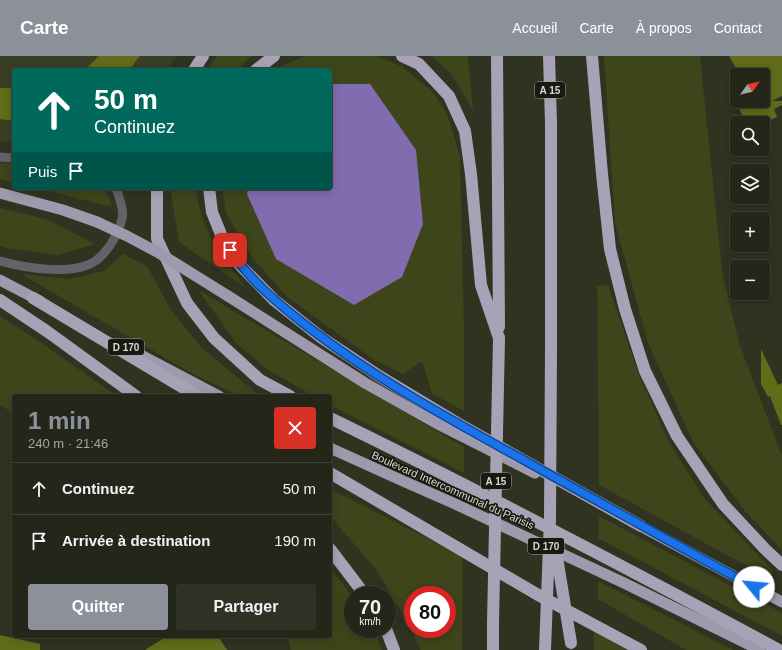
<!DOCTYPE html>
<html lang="fr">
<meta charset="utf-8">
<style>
body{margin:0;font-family:Arial,sans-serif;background:#2f3225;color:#f1f3f6;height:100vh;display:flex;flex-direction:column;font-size:15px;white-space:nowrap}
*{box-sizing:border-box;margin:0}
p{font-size:13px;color:#a3a5a2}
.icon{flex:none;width:22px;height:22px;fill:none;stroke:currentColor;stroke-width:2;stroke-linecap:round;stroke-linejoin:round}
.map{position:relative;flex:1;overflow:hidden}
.panel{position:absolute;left:12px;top:338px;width:320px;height:244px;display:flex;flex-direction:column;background:#232618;border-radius:4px;box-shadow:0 2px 10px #0003,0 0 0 1px #404337}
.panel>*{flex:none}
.top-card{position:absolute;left:12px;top:12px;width:320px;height:122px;border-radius:4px;box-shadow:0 2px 10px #0003,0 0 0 1px #404337;background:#00695c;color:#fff;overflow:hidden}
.needle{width:26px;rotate:56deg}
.buttons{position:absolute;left:730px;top:12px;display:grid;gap:8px}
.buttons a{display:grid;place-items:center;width:40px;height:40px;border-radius:4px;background:#232618;box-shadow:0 2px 10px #0003,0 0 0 1px #404337;font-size:20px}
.speed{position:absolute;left:344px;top:530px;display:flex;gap:8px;font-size:20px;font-weight:700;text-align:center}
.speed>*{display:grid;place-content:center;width:52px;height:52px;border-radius:50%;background:#232618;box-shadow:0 2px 10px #0003,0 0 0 1px #404337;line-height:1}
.speed small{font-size:10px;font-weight:400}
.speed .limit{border:6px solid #d22;background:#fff;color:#111}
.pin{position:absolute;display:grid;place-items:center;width:34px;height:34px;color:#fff;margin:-17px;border-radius:8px;box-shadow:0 2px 6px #0006}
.me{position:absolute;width:44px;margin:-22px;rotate:298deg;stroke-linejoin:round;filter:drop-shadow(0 0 3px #0008)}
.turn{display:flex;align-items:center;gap:14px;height:84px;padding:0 16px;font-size:18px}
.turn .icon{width:52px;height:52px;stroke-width:2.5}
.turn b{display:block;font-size:28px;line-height:34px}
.then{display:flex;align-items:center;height:38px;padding:0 16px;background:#0003;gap:8px;font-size:15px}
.round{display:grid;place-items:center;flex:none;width:42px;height:42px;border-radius:4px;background:#2f3225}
.overview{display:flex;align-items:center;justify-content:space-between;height:68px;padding:0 16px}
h1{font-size:24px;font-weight:700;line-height:30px;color:#8c9099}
.button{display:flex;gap:8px;margin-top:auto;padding:8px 16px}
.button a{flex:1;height:46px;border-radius:4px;background:#8c9099;color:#fff;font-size:16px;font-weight:700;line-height:46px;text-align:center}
.button a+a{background:#2f3225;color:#f1f3f6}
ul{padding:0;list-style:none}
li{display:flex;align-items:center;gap:12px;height:52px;padding:0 16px;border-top:1px solid #404337}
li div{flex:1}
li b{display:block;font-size:15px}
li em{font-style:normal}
header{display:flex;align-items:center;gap:24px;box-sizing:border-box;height:56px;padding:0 20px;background:#8c9099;color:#fff}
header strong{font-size:19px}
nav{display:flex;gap:22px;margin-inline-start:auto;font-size:14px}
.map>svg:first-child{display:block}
.built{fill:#393e25}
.green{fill:#3e451a;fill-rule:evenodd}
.water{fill:#816cb0}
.building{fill:#616c19}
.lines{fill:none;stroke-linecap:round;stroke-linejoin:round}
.service{stroke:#636169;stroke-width:9}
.trunk{stroke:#9e99ac;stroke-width:11}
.motorway{stroke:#a8a2b7;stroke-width:12}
.trunk-bridge{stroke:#9e99ac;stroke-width:11}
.motorway-bridge{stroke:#a8a2b7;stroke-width:12}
.route-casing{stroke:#114b97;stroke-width:10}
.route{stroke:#1a73e8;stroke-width:7}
.labels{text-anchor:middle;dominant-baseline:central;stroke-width:3.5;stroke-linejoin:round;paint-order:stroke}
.shield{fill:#181911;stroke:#9d9f95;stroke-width:1}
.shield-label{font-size:10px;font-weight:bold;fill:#d6d8cd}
.street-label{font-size:11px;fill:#d6d8cd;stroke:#181911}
</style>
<header>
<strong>Carte</strong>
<nav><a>Accueil</a><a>Carte</a><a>À propos</a><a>Contact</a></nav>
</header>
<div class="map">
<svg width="782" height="594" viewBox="0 0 782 594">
<rect width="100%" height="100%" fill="#2f3320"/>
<path class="built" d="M0 0H177L166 14H14V87L0 85Z"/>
<g class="green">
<path d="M217 0H251L238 14H207Z"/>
<path d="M306 0H376L401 10 432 35 447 58 460 100 464 274V355L432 338 422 305 403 318 374 304 286 240 251 200 226 157 222 132H330V14H275L281 10Z"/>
<path d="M432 0H468L473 54 451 18Z"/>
<path d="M604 0H700L722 215 739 287 782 400V494L745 455 693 386 648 287 615 167Z"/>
<path d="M0 107 14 108V127L0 123Z"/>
<path d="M36 132H103L106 135 112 151Z"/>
<path d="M170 132H195L202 161 214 189 246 232 179 186Z"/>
<path d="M0 152 46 163 95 188 58 199 7 192 0 190Z"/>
<path d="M123 198 147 210 171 254 201 291 260 340H240L193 318 21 218 69 223 104 215Z"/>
<path d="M608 229 639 319 668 384 704 442 773 515 769 522 599 429 597 230Z"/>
<path d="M198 234 464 391V417L330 349V340H313L267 313 237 288Z"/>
<path d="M0 260 40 286 117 340H14V358L0 349Z"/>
<path d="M330 433 463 500 462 594H421L403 558 374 511 330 460ZM413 539H447V573H413Z"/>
<path d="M599 460 782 557V580L598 482Z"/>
<path d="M330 512 353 542V573H374L382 594H291L287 580H330Z"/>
<path d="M598 525 733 594H686L598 543Z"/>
<path d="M594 575 627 594H594Z"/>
</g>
<path class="water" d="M330 28H370L416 94 423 168 402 221 354 249 276 203 247 138 248 132H330Z"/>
<g class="building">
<path d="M99 0H140L129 14H85Z"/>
<path d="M729 0H782V40L772 45H782V49L774 53 777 61 764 67 761 60 746 67 738 50 748 45H770L763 30V19H740Z"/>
<path d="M0 32H14V65L0 63Z"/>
<path d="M761 293 778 329 782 327V369H781L770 340 768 341 761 328Z"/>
<path d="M0 579 40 588V594H0Z"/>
<path d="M167 580H218L227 594H145Z"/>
</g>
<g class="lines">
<g class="service">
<path d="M0 101 14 102"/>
<path d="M0 205C26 212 76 221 98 203 105 197 111 189 115 181 126 159 124 155 116 132"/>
</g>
<g class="trunk">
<path d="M0 137 63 154 97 166"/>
<path d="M0 224 40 245"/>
<path d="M228 240 365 327 436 367 535 417"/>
<path d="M122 289 219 340"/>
<path d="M330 392 403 425 453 447 624 527 760 594"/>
<path d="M633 466 782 546"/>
</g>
<g class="motorway">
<path d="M402 0 419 8 449 40 465 75 471 118 481 229 499 282"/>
<path d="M497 0 499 271"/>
<path d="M549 0 551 67V293"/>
<path d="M592 0 602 118 610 193 625 253 645 315 677 380 723 448 765 493 782 509"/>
<path d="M194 14 203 0"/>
<path d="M256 14 274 0"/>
<path d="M157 132V183L187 247 214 282 260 324 290 340"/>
<path d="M209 132 212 156 222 181 238 207 274 244 322 282 379 320 457 367 641 470"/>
<path d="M33 242 197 340"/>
<path d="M0 244 48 276 136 340"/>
<path d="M330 362C482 436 631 514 779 594"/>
<path d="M330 417 540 540 641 594"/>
<path d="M330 493 365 539"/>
<path d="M386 573 394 594"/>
<path d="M493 594V567"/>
</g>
<path class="trunk-bridge" d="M97 166 127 180 159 197 228 240"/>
<g class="motorway-bridge">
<path d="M555 489 571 587"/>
<path d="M493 567 499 282"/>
<path d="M545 594 550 463 551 293"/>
</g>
</g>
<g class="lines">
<defs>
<path id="route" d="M230 194C249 223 276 246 303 267 371 320 447 362 522 403 599 446 676 489 754 531"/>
</defs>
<use href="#route" class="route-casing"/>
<use href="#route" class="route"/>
</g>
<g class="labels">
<g class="shield">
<rect x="535" y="26" width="30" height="16" rx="3"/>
<rect x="108" y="283" width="36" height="16" rx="3"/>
<rect x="481" y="417" width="30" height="16" rx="3"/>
<rect x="528" y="482" width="36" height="16" rx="3"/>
</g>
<g class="shield-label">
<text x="550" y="34">A 15</text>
<text x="126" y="291">D 170</text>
<text x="496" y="425">A 15</text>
<text x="546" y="490">D 170</text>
</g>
<g class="street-label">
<text transform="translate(453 434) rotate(24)">Boulevard Intercommunal du Parisis</text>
</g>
</g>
</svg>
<div class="buttons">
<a><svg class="needle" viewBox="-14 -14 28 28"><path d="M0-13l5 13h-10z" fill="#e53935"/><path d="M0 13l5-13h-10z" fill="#a3a5a2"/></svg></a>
<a><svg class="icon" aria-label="search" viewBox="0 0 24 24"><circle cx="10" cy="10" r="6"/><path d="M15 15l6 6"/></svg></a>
<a><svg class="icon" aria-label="layers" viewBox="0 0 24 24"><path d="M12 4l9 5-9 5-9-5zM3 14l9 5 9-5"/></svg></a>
<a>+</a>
<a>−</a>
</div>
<div class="speed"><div>70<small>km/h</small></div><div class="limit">80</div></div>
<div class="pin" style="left:230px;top:194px;background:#d93025"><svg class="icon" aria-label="arrive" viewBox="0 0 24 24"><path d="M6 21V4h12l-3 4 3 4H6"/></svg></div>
<svg class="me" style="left:754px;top:531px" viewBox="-20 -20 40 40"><circle r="19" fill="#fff"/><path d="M0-13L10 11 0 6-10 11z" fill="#1a73e8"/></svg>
<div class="top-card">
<div class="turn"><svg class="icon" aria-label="ahead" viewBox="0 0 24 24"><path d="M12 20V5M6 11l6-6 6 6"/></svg><div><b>50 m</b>Continuez</div></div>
<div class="then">Puis<svg class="icon" aria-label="arrive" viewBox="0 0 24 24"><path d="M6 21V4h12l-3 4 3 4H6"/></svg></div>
</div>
<section class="panel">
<div class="overview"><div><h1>1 min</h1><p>240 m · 21:46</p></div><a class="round" style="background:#d93025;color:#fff"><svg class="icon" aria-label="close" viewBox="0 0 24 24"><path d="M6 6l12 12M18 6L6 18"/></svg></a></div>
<ul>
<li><svg class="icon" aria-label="ahead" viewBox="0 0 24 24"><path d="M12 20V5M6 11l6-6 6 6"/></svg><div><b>Continuez</b></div><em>50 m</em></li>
<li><svg class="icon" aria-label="arrive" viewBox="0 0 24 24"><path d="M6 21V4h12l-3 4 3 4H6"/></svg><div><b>Arrivée à destination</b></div><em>190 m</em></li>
</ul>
<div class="button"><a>Quitter</a><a>Partager</a></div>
</section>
</div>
